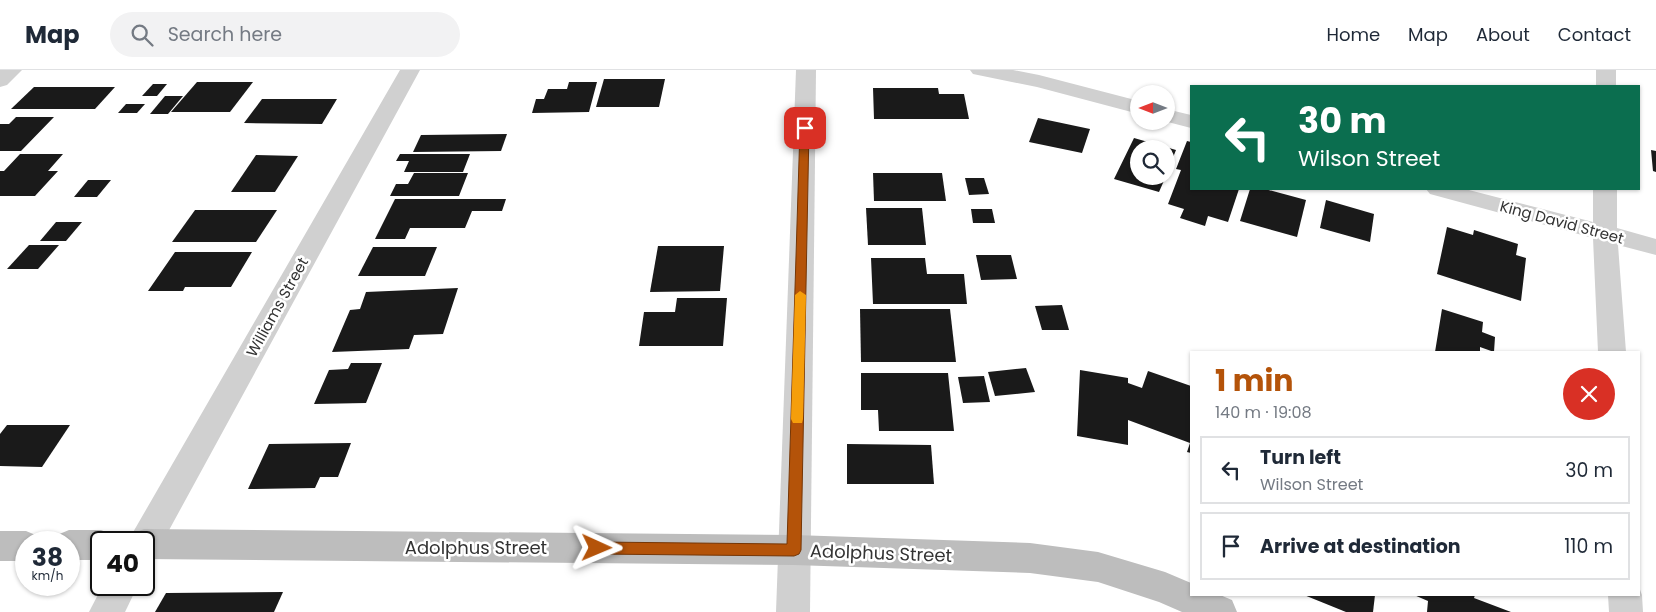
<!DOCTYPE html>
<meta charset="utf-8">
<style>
body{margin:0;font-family:Poppins,sans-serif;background:#f2f2f3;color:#1f2937;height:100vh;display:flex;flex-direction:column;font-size:19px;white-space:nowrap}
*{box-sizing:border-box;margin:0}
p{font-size:16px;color:#747a83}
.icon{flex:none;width:28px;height:28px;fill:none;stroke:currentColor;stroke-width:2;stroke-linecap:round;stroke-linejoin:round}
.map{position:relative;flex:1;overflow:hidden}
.drawer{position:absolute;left:1190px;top:281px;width:450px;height:245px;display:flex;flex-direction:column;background:#fff;border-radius:0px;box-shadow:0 1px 4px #0004}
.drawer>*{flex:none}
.banner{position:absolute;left:1190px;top:15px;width:450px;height:105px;border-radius:0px;box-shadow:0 1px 4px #0004;background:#0b6e4f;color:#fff;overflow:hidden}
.needle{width:32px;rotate:270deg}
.controls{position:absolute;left:1130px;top:15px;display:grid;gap:10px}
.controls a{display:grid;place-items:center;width:45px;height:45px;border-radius:50%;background:#fff;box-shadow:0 1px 4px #0004;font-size:25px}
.speed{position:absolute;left:15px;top:461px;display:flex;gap:10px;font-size:25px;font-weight:700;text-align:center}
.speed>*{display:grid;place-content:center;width:65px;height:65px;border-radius:50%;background:#fff;box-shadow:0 1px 4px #0004;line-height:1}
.speed small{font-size:12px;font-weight:400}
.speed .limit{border:2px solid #111;border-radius:8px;background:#fff;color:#111}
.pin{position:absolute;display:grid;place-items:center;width:42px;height:42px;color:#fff;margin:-21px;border-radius:10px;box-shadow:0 2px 8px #0006}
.me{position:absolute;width:55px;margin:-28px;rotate:91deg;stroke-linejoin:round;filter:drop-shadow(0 0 4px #0008)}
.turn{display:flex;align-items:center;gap:18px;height:105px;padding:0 25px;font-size:22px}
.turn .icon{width:65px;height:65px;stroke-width:2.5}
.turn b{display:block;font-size:35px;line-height:42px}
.round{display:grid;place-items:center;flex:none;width:52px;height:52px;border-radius:26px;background:#f2f2f3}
.summary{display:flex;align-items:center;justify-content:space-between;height:85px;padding:0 25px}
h1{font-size:30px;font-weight:700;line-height:38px;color:#b45309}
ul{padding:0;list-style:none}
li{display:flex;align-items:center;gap:15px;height:68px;margin:0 10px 8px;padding:0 15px;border:2px solid #e0e1e3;border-radius:0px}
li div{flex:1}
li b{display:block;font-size:19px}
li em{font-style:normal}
header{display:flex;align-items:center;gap:30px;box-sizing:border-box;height:70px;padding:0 25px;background:#fff;border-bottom:1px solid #e0e1e3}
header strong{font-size:24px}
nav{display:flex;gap:28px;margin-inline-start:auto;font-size:18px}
.search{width:350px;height:45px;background:#f2f2f3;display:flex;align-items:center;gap:12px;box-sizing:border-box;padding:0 18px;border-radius:28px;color:#747a83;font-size:19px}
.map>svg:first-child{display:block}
.building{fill:#1a1a1a}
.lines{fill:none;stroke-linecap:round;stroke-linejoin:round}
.street{fill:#d0d0d0;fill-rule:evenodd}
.secondary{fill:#bdbdbd;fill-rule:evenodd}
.route{fill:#b45309;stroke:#753606}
.slow{fill:#f59e0b}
.labels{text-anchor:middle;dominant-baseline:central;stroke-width:5;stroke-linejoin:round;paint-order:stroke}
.street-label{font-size:15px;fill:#333;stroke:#fff}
.near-street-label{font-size:18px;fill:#333;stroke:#fff}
</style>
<header>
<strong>Map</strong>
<div class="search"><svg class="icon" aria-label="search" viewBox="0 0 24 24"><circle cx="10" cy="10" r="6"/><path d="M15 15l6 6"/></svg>Search here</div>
<nav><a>Home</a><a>Map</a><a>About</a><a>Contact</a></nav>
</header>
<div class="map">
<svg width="1656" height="542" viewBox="0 0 1656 542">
<rect width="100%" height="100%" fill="#fff"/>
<g class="building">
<path d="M604 9H665L659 37H596Z"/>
<path d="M197 12H253L230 42H171Z"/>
<path d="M569 12H597L589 42 532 43 536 29H544L548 19H567Z"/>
<path d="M153 14H167L157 26H142Z"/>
<path d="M34 17H115L95 39H11Z"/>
<path d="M873 18H938L939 24H964L969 49H874Z"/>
<path d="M165 26H183L168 44H150Z"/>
<path d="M262 29H337L322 54 244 53Z"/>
<path d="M126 34H145L137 43H118Z"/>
<path d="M16 47H54L21 81H0V54H9Z"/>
<path d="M1038 48 1090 59 1082 83 1029 72Z"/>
<path d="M507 64 501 81 413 82 421 65Z"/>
<path d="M1134 68 1176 80 1166 105V79H1139V106H1166L1159 122 1114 109Z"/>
<path d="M1187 71 1191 72V119H1239L1228 152 1208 146 1205 156 1180 148 1184 139 1168 134 1181 100 1176 99Z"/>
<path d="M1651 80 1656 81V102L1653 101Z"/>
<path d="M20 84H63L48 101H58L35 126H0V101H4Z"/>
<path d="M400 84H470L463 102H404L409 91H396Z"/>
<path d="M256 85 298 86 275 122H231Z"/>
<path d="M414 103H468L459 126H390L396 114H408Z"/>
<path d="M873 103H942L946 131H874Z"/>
<path d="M965 108H984L989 124 969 125Z"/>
<path d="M88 110H111L97 127H74Z"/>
<path d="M1250 119H1265L1306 130 1297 167 1240 151Z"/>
<path d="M395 129H506L502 141H472L465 158H410L405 169H375Z"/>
<path d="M1326 130 1374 144 1370 172 1320 158Z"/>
<path d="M866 138H922L926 175H868Z"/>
<path d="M971 139H992L995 153H973Z"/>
<path d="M195 140H277L256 172H172Z"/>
<path d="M56 152H82L66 171H40Z"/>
<path d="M1447 157 1473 165 1474 160 1518 174 1516 185 1526 188 1521 231 1437 204Z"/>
<path d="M29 175H59L38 199H7Z"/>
<path d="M658 176H724L720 221 650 222Z"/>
<path d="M373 177H437L425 206H358Z"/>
<path d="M175 182H252L231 217H185L183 221H148Z"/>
<path d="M976 185H1011L1017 209 981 210Z"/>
<path d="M871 188H925L927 204H964L967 234H873Z"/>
<path d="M458 218 443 264 414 265 409 279 332 282 350 240 360 239 366 222Z"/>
<path d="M677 228H727L723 276H639L644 242H675Z"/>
<path d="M1062 235 1069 260H1042L1035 236Z"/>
<path d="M860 239H950L956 292H861Z"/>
<path d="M1442 239 1483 252 1482 262 1495 267 1494 282 1480 277V282H1435Z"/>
<path d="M351 293H382L366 333 314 334 329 300 348 299Z"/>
<path d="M1026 298 1035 322 995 326 988 302Z"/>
<path d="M1080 300 1128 308V313L1142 318 1148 301 1191 316V383L1187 382 1190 373 1128 350V375L1077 366Z"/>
<path d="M861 303H948L954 361H879L878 340H861Z"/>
<path d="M984 306 990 332 963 333 958 307Z"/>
<path d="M7 355H70L42 397 0 396V364Z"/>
<path d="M351 373 338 407H320L315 418 248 419 269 374Z"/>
<path d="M847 374 931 375 934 414H847Z"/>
<path d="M283 522 274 542H155L166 523Z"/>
<path d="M1304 525H1375L1373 542H1346Z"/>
<path d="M1414 525H1475L1474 528 1511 542H1427L1428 531Z"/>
</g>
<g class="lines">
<g class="street">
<path d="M0 0H22L7 15 0 17Z"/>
<path d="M400 0H420L156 484 144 489V472H128L132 464Z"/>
<path d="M796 0H816L810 542H776Z"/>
<path d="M970 0H1013L1039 5 1139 31V44L1037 17 973 4Z"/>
<rect x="1596" y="0" width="20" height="16"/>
<path d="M1166 39 1191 45V58L1164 51H1166Z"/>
<path d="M1426 119H1465L1593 152V119H1617V158L1656 169V185L1618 175 1626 282H1598L1593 168 1430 124Z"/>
<path d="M103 515H138L125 542H89Z"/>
<path d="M1639 517 1642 525 1643 542H1609L1608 525H1639Z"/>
</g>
<g class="secondary">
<path d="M144 459 794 465 1030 473 1098 482 1165 502 1191 513V525H1220L1232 530 1237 542H1182L1159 532 1098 512 1030 503 794 495 144 489V472H128L132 464Z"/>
<path d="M69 460H101L113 465 116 472H101V490H69V472H54L57 465Z"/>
<path d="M0 461H26L38 466 41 472H26V491H0Z"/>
</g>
</g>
<path class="route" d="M805 55 809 58 801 480 799 484 794 486 597 484 592 483 590 478 592 474 597 472 787 474 800 58Z"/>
<path class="slow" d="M800 221 806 225 803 349 802 353H793L791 349 795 225Z"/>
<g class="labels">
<g class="street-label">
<text transform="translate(1562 152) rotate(15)">King David Street</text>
<text transform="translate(277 237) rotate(-61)">Williams Street</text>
</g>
<g class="near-street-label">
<text x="476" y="477">Adolphus Street</text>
<text transform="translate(881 483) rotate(2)">Adolphus Street</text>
</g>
</g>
</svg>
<div class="controls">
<a><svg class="needle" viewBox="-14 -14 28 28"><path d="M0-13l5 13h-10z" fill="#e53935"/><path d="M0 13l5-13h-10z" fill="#747a83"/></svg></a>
<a><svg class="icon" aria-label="search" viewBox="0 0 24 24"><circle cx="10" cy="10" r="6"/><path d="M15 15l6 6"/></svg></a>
</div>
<div class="speed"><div>38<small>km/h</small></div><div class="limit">40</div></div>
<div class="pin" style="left:805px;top:58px;background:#d93025"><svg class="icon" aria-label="arrive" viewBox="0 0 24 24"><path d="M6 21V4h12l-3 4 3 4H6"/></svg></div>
<svg class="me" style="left:597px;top:478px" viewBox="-20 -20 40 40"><path d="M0-17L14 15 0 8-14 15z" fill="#b45309" stroke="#fff" stroke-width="4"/></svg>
<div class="banner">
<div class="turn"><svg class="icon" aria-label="left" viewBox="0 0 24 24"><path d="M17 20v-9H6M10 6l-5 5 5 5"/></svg><div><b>30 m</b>Wilson Street</div></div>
</div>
<section class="drawer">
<div class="summary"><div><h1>1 min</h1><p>140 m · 19:08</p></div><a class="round" style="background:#d93025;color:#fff"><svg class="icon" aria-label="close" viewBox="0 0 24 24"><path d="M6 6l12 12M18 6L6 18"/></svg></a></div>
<ul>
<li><svg class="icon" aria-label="left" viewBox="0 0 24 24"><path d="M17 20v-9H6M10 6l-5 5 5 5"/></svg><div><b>Turn left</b><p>Wilson Street</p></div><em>30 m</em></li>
<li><svg class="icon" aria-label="arrive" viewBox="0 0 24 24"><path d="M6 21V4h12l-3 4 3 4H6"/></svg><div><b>Arrive at destination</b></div><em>110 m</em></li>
</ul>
</section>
</div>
